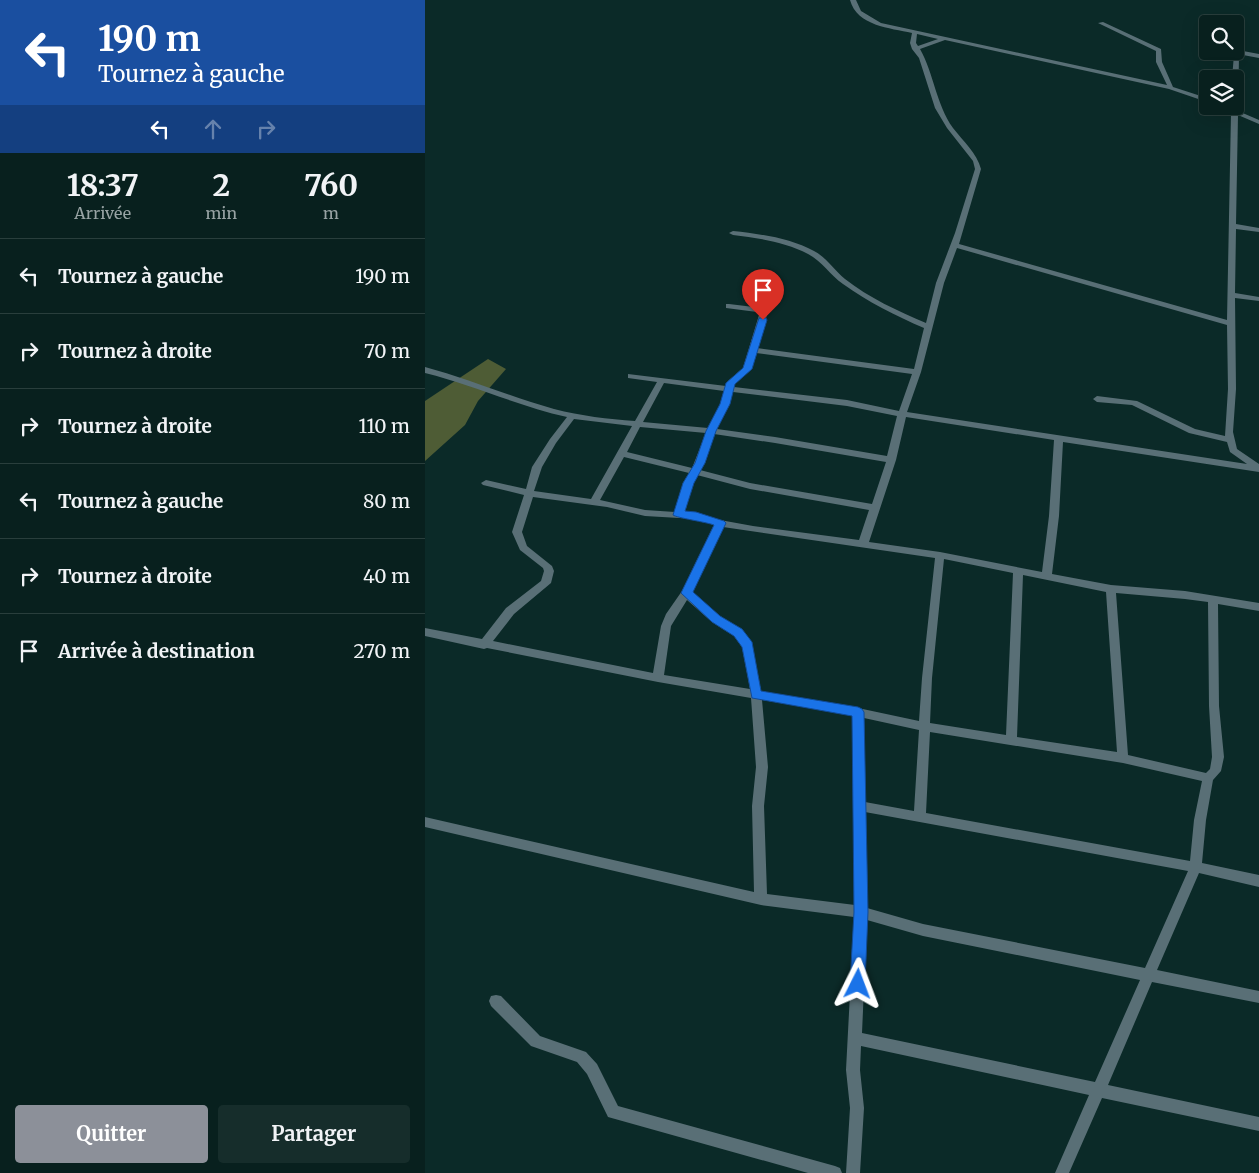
<!DOCTYPE html>
<html lang="fr">
<meta charset="utf-8">
<style>
body{margin:0;font-family:Merriweather,serif;background:#162d2b;color:#f1f3f6;height:100vh;display:flex;flex-direction:column;font-size:19px;white-space:nowrap}
*{box-sizing:border-box;margin:0}
p{font-size:16px;color:#98a3a4}
.icon{flex:none;width:28px;height:28px;fill:none;stroke:currentColor;stroke-width:2;stroke-linecap:round;stroke-linejoin:round}
.map{position:relative;flex:1;overflow:hidden}
.details{display:flex;flex-direction:column;background:#08201e;width:425px}
.details>*{flex:none}
.banner{background:#1a4fa0;color:#fff;overflow:hidden}
.controls{position:absolute;left:774px;top:15px;display:grid;gap:10px}
.controls a{display:grid;place-items:center;width:45px;height:45px;border-radius:5px;background:#08201e;box-shadow:0 5px 20px #0002,0 0 0 1px #293e3c;font-size:25px}
.pin{position:absolute;display:grid;place-items:center;width:42px;height:42px;color:#fff;margin:-51px -21px;border-radius:50% 50% 50% 0;rotate:-45deg;box-shadow:0 0 5px #0007}
.pin .icon{rotate:45deg}
.me{position:absolute;width:55px;margin:-28px;rotate:3deg;stroke-linejoin:round;filter:drop-shadow(0 0 4px #0008)}
.turn{display:flex;align-items:center;gap:18px;height:105px;padding:0 15px;font-size:22px}
.turn .icon{width:65px;height:65px;stroke-width:2.5}
.turn b{display:block;font-size:35px;line-height:42px}
.lanes{display:flex;align-items:center;height:48px;padding:0 15px;background:#0003;justify-content:center;gap:25px;direction:ltr}
.lanes .off{opacity:.35}
.eta{display:flex;justify-content:space-evenly;align-items:center;height:85px;text-align:center}
.eta b{font-size:30px;font-weight:700;line-height:35px}
.action{display:flex;gap:10px;margin-top:auto;padding:10px 15px}
.action a{flex:1;height:58px;border-radius:5px;background:#8c9099;color:#fff;font-size:20px;font-weight:700;line-height:58px;text-align:center}
.action a+a{background:#162d2b;color:#f1f3f6}
ul{padding:0;list-style:none}
li{display:flex;align-items:center;gap:15px;height:75px;padding:0 15px;border-top:1px solid #293e3c}
li div{flex:1}
li b{display:block;font-size:19px}
li em{font-style:normal}
main{display:flex;flex:1;min-height:0}
.map>svg:first-child{display:block}
.forest{fill:#4e5c35}
.lines{fill:none;stroke-linecap:round;stroke-linejoin:round}
.street{fill:#596f76;fill-rule:evenodd}
.route{fill:#1a73e8;stroke:#114b97}
</style>
<main>
<section class="details">
<div class="banner">
<div class="turn"><svg class="icon" aria-label="left" viewBox="0 0 24 24"><path d="M17 20v-9H6M10 6l-5 5 5 5"/></svg><div><b>190 m</b>Tournez à gauche</div></div>
<div class="lanes"><svg class="icon" aria-label="left" viewBox="0 0 24 24"><path d="M17 20v-9H6M10 6l-5 5 5 5"/></svg><svg class="icon off" aria-label="ahead" viewBox="0 0 24 24"><path d="M12 20V5M6 11l6-6 6 6"/></svg><svg class="icon off" aria-label="right" viewBox="0 0 24 24"><path d="M7 20v-9h11M14 6l5 5-5 5"/></svg></div>
</div>
<div class="eta">
<div><b>18:37</b><p>Arrivée</p></div>
<div><b>2</b><p>min</p></div>
<div><b>760</b><p>m</p></div>
</div>
<ul>
<li><svg class="icon" aria-label="left" viewBox="0 0 24 24"><path d="M17 20v-9H6M10 6l-5 5 5 5"/></svg><div><b>Tournez à gauche</b></div><em>190 m</em></li>
<li><svg class="icon" aria-label="right" viewBox="0 0 24 24"><path d="M7 20v-9h11M14 6l5 5-5 5"/></svg><div><b>Tournez à droite</b></div><em>70 m</em></li>
<li><svg class="icon" aria-label="right" viewBox="0 0 24 24"><path d="M7 20v-9h11M14 6l5 5-5 5"/></svg><div><b>Tournez à droite</b></div><em>110 m</em></li>
<li><svg class="icon" aria-label="left" viewBox="0 0 24 24"><path d="M17 20v-9H6M10 6l-5 5 5 5"/></svg><div><b>Tournez à gauche</b></div><em>80 m</em></li>
<li><svg class="icon" aria-label="right" viewBox="0 0 24 24"><path d="M7 20v-9h11M14 6l5 5-5 5"/></svg><div><b>Tournez à droite</b></div><em>40 m</em></li>
<li><svg class="icon" aria-label="arrive" viewBox="0 0 24 24"><path d="M6 21V4h12l-3 4 3 4H6"/></svg><div><b>Arrivée à destination</b></div><em>270 m</em></li>
</ul>
<div class="action"><a>Quitter</a><a>Partager</a></div>
</section>
<div class="map">
<svg width="834" height="1173" viewBox="0 0 834 1173">
<rect width="100%" height="100%" fill="#0b2a28"/>
<path class="forest" d="M63 359 81 369 53 401 40 425 0 461V401Z"/>
<g class="lines">
<g class="street">
<path d="M425 0H431L436 11 456 23 742 85 731 62V51L673 23 678 22 736 49 737 62 748 87 782 98V102L744 89 520 40 495 49C509 74 511 104 528 128 538 141 552 153 556 169L534 244 802 320 806 113 793 106 806 108 807 106H810V79H807L809 54 818 51 834 54V58L818 55 814 56 813 111 834 120V124L813 115 811 224 834 228V232L811 229 810 293 834 297V301L810 298 811 389 808 432 812 449 834 464V472L638 442 634 516 627 574 686 585 760 591 834 603V611L793 604 794 706 799 757 796 771 788 780 781 820 777 863 834 875V887L774 873 732 970 834 991V1003L727 982 683 1085 834 1117V1131L677 1098 644 1173H630L664 1095 436 1046 435 1070 439 1108 435 1173H421L425 1108 421 1070 429 917 336 905 0 827V817L329 892 327 806 331 767 326 698 233 682 62 648 59 649 0 636V628L57 639 81 608 116 581 119 571 118 568 95 550 87 532 99 495 58 485 56 483 61 480 101 489 107 467 125 439 142 417C93 406 48 385 0 373V367C44 379 86 397 129 409 156 416 183 419 210 421L232 382 203 378V374L301 386 303 381 318 368 334 315 332 312 301 308V304H304L337 308 342 315 332 348 489 369 499 328C471 316 443 302 418 284 405 275 397 261 383 254 360 242 333 238 308 235L304 233 308 231C335 234 365 238 389 251 402 258 409 270 420 279 444 298 473 311 501 323L511 283 530 233 550 169 548 161 522 128 510 108 494 58 487 49 485 43 487 33C465 28 432 26 425 0ZM492 34 513 39 493 46 491 43ZM532 248 802 325 803 389 800 436 770 429 712 401 672 396 668 399 672 402 707 405 764 433 802 442 805 452 822 464 482 412 496 372 519 283ZM331 353 487 374 474 411 422 400 309 387 310 384 326 369ZM239 383 299 391 296 404 283 428 218 422ZM308 392 422 406 472 416 462 456 350 437 292 429 304 404ZM481 417 629 440 624 516 617 572 515 552 444 542 471 460ZM149 419 207 426 166 499 109 491 117 467 131 443ZM215 427 281 433 267 468 202 452ZM289 434 350 443 461 462 447 504 325 483 275 470 280 463ZM199 457 264 473 258 483 250 512 220 510 175 500ZM272 475 325 489 444 510 434 540 328 526 295 520 271 513 260 512 268 483ZM108 497 182 507 220 516 271 519 289 525 257 591 241 614 236 626 228 673 68 641 89 614 126 583 129 571 127 566 102 546 97 532ZM298 527 510 558 497 678 494 721 433 708 336 691 327 646 317 630 295 616 266 592ZM519 559 588 573 581 735 505 723 507 678ZM598 575 681 592 692 752 592 737ZM691 593 760 599 783 602 784 706 787 757 785 769 781 773 703 755ZM262 600 287 622 309 636 317 647 325 689 239 675 246 626ZM337 700 428 715 430 905 342 894 339 806 343 767ZM439 718 494 730 489 811 440 802ZM505 732 698 763 777 781 769 820 765 861 501 813ZM440 812 763 871 720 968 498 924 442 908ZM442 920 498 936 715 980 670 1082 437 1033Z"/>
<path d="M71 995 76 996 115 1036 161 1052 172 1064 193 1106 410 1166 415 1168 417 1173H383L183 1117 162 1074 152 1062 106 1046 66 1006 64 1001 66 996Z"/>
</g>
</g>
<path class="route" d="M334 318H341L342 320 327 369 310 384 305 404 291 431 280 463 269 483 260 511 271 512 299 521 301 523 268 592 295 616 317 629 327 642 336 691 433 707 437 709 439 712 443 912 440 984 438 989 433 991 427 989 425 984 429 912 427 716 327 698 317 647 309 636 287 622 256 593 289 525C281 522 252 518 248 515L258 483 270 463 281 431 295 404 301 383 318 368Z"/>
</svg>
<div class="controls">
<a><svg class="icon" aria-label="search" viewBox="0 0 24 24"><circle cx="10" cy="10" r="6"/><path d="M15 15l6 6"/></svg></a>
<a><svg class="icon" aria-label="layers" viewBox="0 0 24 24"><path d="M12 4l9 5-9 5-9-5zM3 14l9 5 9-5"/></svg></a>
</div>
<div class="pin" style="left:338px;top:320px;background:#d93025"><svg class="icon" aria-label="arrive" viewBox="0 0 24 24"><path d="M6 21V4h12l-3 4 3 4H6"/></svg></div>
<svg class="me" style="left:433px;top:984px" viewBox="-20 -20 40 40"><path d="M0-17L14 15 0 8-14 15z" fill="#1a73e8" stroke="#fff" stroke-width="4"/></svg>
</div>
</main>
